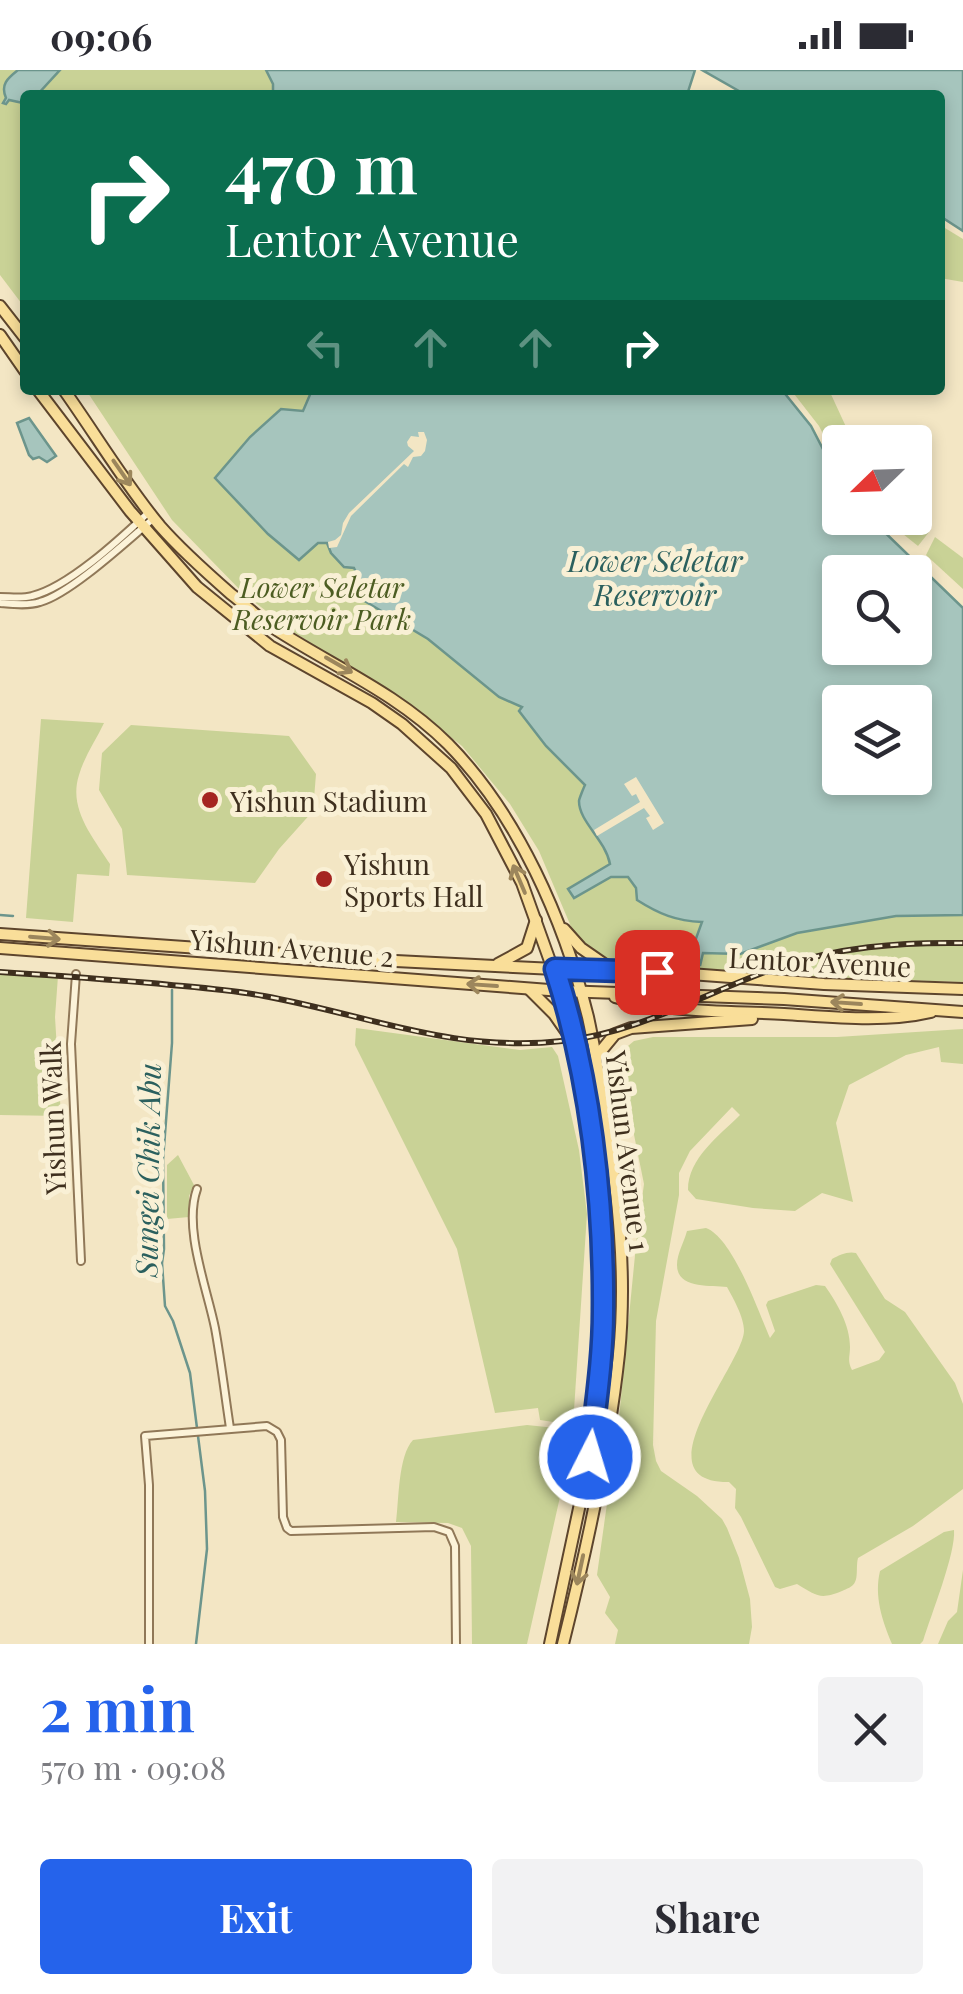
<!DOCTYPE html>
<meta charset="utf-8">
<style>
body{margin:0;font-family:"Playfair Display",serif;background:#f2f2f3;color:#2b2b33;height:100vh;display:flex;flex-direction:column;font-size:38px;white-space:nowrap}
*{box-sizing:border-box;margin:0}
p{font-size:32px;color:#7c7c81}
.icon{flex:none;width:55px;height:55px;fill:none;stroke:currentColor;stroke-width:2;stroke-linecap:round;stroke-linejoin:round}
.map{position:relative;height:1574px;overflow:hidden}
.details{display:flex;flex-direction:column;background:#fff;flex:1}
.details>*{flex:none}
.guide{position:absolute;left:20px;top:20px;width:925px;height:305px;border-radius:10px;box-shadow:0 5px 15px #0003;background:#0b6e4f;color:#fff;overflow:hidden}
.needle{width:65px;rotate:247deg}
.fabs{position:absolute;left:822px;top:355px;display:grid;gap:20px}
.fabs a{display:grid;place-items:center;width:110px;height:110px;border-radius:10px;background:#fff;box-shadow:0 5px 15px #0003;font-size:50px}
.pin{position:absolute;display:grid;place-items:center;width:85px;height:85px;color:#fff;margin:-42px;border-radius:20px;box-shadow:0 5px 15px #0006}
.me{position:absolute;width:110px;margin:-55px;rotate:5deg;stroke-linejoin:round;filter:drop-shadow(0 0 8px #0008)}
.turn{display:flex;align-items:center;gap:35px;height:210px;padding:0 40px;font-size:45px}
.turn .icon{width:130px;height:130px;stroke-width:2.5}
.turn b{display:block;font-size:70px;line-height:85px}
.lanes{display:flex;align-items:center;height:95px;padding:0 40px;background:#0003;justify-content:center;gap:50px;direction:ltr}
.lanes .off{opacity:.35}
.round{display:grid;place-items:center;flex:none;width:105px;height:105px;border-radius:10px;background:#f2f2f3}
.head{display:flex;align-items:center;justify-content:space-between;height:170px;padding:0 40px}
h1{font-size:60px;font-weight:700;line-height:75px;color:#2563eb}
.primary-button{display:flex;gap:20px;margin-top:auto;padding:20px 40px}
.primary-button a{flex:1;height:115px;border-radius:10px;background:#2563eb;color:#fff;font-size:40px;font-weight:700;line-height:115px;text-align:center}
.primary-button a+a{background:#f2f2f3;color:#2b2b33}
.status{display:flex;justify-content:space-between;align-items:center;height:70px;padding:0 50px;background:#fff;direction:ltr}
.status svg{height:28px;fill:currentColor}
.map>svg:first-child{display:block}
.green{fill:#c9d296}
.water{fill:#a6c5bd;stroke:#6c958c;stroke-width:2.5;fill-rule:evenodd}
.pier{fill:#f3e6c4}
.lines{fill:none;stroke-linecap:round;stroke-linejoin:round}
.stream{stroke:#6c958c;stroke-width:2.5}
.street-casing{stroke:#907858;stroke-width:10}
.primary-casing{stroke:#5d452d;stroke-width:14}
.street{stroke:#fcf3d9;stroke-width:6}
.primary{stroke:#f9de99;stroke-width:10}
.rail-casing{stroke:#3e2f1e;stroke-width:6}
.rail{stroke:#f9f0d5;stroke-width:2.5;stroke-dasharray:8;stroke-linecap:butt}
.oneway{stroke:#9c865c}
.route-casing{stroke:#184099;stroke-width:25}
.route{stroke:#2563eb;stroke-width:18}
.poi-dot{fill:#a52521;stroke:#f9f0d5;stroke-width:4}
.labels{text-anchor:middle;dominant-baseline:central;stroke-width:10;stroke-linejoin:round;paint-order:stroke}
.park-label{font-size:28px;font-style:italic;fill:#4c5d22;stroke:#f9f0d5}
.poi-label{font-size:28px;fill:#3e2f1e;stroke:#f9f0d5;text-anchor:start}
.street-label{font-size:28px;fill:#3e2f1e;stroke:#f9f0d5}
.water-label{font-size:30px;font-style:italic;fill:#2b605e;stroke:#f9f0d5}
</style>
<div class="status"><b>09:06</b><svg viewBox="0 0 49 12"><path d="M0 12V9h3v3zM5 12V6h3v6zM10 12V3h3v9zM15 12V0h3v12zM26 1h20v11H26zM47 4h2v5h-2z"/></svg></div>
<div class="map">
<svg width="963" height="1574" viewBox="0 0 963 1574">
<rect width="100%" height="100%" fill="#f3e6c4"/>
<g class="green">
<path d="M0 0H266L273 14V25H25V238L0 205Z"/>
<path d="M940 155 963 169V212L940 208Z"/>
<path d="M86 320H312L303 341 281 339 250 367 216 408 303 488C310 478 315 473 328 472L342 495 354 498C359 507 362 519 363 530L428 569 499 627 522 637 520 641 546 676 585 715 579 731 583 745 607 780 610 794 620 808 628 807 636 818 637 830C661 846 674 851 702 852L697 878 699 895 702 883 740 884 797 863 896 846 963 845V912L702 904 584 896 572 859 539 781 510 734 462 676 419 642 295 563 244 524 172 450Z"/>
<path d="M791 320H829L853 372H840V397L819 356Z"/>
<path d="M915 447 929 462 918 476 883 448Z"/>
<path d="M935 467 963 488V519L926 485Z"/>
<path d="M41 649 104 653C96 670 84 687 79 705 68 739 93 767 110 794L109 806 77 804 73 852 26 848Z"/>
<path d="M131 655 289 666 316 704 313 741 279 779 255 813 127 805 122 759 99 720 102 683Z"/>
<path d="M0 902 58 906 55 947 61 1046 0 1045Z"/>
<path d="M356 958 520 980 552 977 558 986 579 1080 587 1144 573 1355 540 1350 538 1338 495 1343 457 1179 355 975Z"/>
<path d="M963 959V994L941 992 939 977 906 985 849 1015 836 1053 853 1132 822 1123 795 1141 753 1138 696 1129 688 1120C688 1088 719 1066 740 1045L732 1037 690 1081 679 1103V1125L656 1251 653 1375 656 1391 661 1401 697 1426 722 1449 727 1458 739 1488 750 1529 752 1557 749 1574H615L618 1560 605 1543 610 1527 597 1505 619 1348 637 1165 644 1114 630 1045 623 1025 622 981 634 971 653 967H837Z"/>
<path d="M178 1085 194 1115 189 1126V1147L167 1149V1095Z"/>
<path d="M706 1158C733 1168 758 1241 770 1268L775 1261 766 1235 768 1231 816 1215 825 1216C837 1233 850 1255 850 1277 850 1287 847 1290 852 1300L879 1290 885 1282 830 1194 832 1189C839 1185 848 1181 856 1183L885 1229 905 1242 955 1313 963 1334V1419L913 1456 858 1488C856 1495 858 1507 855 1512 853 1517 846 1519 842 1521 820 1530 817 1526 797 1514L780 1519 775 1517 741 1447 735 1438 736 1419 729 1412C637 1413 743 1294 744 1261 744 1247 733 1228 727 1217 710 1215 677 1219 677 1195 677 1184 684 1172 687 1161Z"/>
<path d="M527 1355 575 1360 527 1574H472L471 1476 462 1458 448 1453 396 1452C399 1430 398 1386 413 1370Z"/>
<path d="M954 1460C956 1483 931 1545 923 1571L920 1574H892C882 1550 874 1526 880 1501L944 1462Z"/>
<path d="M963 1500V1574H938L948 1551 957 1542Z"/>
</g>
<g class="water">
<path d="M18 0H60L37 25H25L23 33 9 30 6 34 3 33 6 28C0 14 8 8 18 0Z"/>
<path d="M266 0H695L687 25H273V14Z"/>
<path d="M702 0H963V161L940 146V25H746Z"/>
<path d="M312 320H782L811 356 840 412V448H870L963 538V845L896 846 797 863 740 884 703 883 700 896 697 878 694 874 702 852C676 851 659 844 637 830L636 818 628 807H611L574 828 568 819 610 794C605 769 579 752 579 731 579 729 584 717 585 715L546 676 519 641 522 637 499 627 428 569 363 530C362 519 359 507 354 498L344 497 331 483 327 473H318L299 490 268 464 215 408 250 367 281 339 303 341ZM840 502H915V578H840ZM840 632H915V708H840Z"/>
<path d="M29 348 56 386 47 392 39 387 33 389 29 385 17 353Z"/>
</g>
<g class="pier">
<path d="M418 362H424L427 370 425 381 421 386 413 387 408 397 404 394 351 446 337 477 329 478 328 472 335 470 341 465 343 453 349 443 414 381 408 376 407 372 411 366 419 367Z"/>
<path d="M636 707 664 753 653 760 646 748 650 746 644 738 597 766 594 760 640 732 636 724 632 726 624 714Z"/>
</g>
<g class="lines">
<g class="stream">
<path d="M0 845 13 846"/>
<path d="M172 920V973L163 1090 164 1179 162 1193 165 1236 173 1251 190 1303 205 1421 207 1479 196 1574"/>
</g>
<defs>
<g id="street">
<path d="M0 527C11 527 22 529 32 526 69 517 121 468 149 442"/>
<path d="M0 533C12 534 28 536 40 532 70 524 128 470 154 448"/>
<path d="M76 904 71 974 81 1191"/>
<path d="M197 1119C183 1158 207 1218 215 1258 221 1291 225 1325 230 1358"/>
<path d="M149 1574V1415L145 1366 267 1356 277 1362 281 1370 283 1447 287 1458 291 1461 434 1457 449 1462 455 1476 456 1574"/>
</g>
<g id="primary">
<path d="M0 236 25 268"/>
<path d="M0 265 25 301"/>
<path d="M38 320 130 441 197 517 270 576 372 633 402 654 451 698 486 744 522 813 565 933 599 1108 603 1243 590 1387 550 1574"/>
<path d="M64 320C96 365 125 414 160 456 181 480 207 503 231 524 243 533 254 544 266 553 327 594 395 621 448 674 518 745 564 851 588 947 595 979 600 1011 605 1044 618 1123 627 1204 619 1284 609 1379 586 1482 563 1574"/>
<path d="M564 859 581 878 607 896"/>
<path d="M0 864 356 889 555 899 636 900 824 914 963 919"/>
<path d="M0 878 562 921 784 929 963 942"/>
<path d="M498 894 527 878 536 850"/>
<path d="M529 919 554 944 570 967"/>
<path d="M615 927C669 943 728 941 784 944 832 947 884 953 931 942"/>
<path d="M596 987 615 964 631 958 752 949"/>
</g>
</defs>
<use href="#street" class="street-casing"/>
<use href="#primary" class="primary-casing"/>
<use href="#street" class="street"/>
<use href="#primary" class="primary"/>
<defs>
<path id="rail" d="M0 902C50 905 101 909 151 913 189 917 227 919 264 926 368 945 453 983 562 971 639 963 704 923 776 898 837 877 899 872 963 873"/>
</defs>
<use href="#rail" class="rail-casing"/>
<use href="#rail" class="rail"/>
</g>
<defs><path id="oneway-shaft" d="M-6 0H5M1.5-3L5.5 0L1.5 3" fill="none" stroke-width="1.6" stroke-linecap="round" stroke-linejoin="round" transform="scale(2.5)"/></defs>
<g class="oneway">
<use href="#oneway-shaft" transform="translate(122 403) rotate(55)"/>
<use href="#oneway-shaft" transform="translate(339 595) rotate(30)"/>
<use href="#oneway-shaft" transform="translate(519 809) rotate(-113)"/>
<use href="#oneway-shaft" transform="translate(45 868) rotate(5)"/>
<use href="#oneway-shaft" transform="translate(482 915) rotate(-176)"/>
<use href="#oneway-shaft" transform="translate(846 933) rotate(-176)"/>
<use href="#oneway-shaft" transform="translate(580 1500) rotate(102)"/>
</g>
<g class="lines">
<defs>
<path id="route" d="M590 1387C595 1339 603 1290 603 1241 604 1128 590 1007 555 899L657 902"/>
</defs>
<use href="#route" class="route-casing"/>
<use href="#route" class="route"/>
</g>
<g class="poi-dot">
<circle cx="210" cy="730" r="10"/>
<circle cx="324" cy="809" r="10"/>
</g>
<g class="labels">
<g class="park-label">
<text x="322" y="516">Lower Seletar<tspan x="322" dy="32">Reservoir Park</tspan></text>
</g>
<g class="poi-label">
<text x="230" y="730">Yishun Stadium</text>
<text x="344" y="793">Yishun<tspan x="344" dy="32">Sports Hall</tspan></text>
</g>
<g class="street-label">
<text transform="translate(292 877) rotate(5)">Yishun Avenue 2</text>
<text transform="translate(820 891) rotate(3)">Lentor Avenue</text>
<text transform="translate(52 1048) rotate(-92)">Yishun Walk</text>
<text transform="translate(629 1081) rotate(83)">Yishun Avenue 1</text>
</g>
<g class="water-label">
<text x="655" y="490">Lower Seletar<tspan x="655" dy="34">Reservoir</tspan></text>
<text transform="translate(147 1100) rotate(-89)">Sungei Chik Abu</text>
</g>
</g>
</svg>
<div class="fabs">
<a><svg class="needle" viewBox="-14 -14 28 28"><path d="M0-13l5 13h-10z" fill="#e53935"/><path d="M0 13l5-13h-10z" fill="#7c7c81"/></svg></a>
<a><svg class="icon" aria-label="search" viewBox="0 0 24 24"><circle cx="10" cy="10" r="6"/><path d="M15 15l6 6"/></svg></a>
<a><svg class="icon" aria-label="layers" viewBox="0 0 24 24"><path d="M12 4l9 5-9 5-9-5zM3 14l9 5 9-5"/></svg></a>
</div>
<div class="pin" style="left:657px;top:902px;background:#d93025"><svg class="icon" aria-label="arrive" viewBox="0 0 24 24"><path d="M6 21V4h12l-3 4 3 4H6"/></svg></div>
<svg class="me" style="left:590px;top:1387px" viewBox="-20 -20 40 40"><circle r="17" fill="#2563eb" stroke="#fff" stroke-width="3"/><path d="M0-11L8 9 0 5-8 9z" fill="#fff"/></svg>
<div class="guide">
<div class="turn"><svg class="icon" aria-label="right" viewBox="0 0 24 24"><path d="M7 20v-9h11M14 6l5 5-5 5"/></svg><div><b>470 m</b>Lentor Avenue</div></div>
<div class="lanes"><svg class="icon off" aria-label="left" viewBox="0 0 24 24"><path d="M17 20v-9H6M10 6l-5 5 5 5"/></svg><svg class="icon off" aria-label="ahead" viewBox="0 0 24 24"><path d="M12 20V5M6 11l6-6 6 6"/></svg><svg class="icon off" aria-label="ahead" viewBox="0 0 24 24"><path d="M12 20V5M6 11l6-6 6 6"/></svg><svg class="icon" aria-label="right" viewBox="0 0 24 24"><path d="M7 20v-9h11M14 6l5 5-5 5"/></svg></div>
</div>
</div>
<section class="details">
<div class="head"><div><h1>2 min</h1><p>570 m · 09:08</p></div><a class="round"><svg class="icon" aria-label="close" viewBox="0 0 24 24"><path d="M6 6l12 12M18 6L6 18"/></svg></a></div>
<div class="primary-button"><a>Exit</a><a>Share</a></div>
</section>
